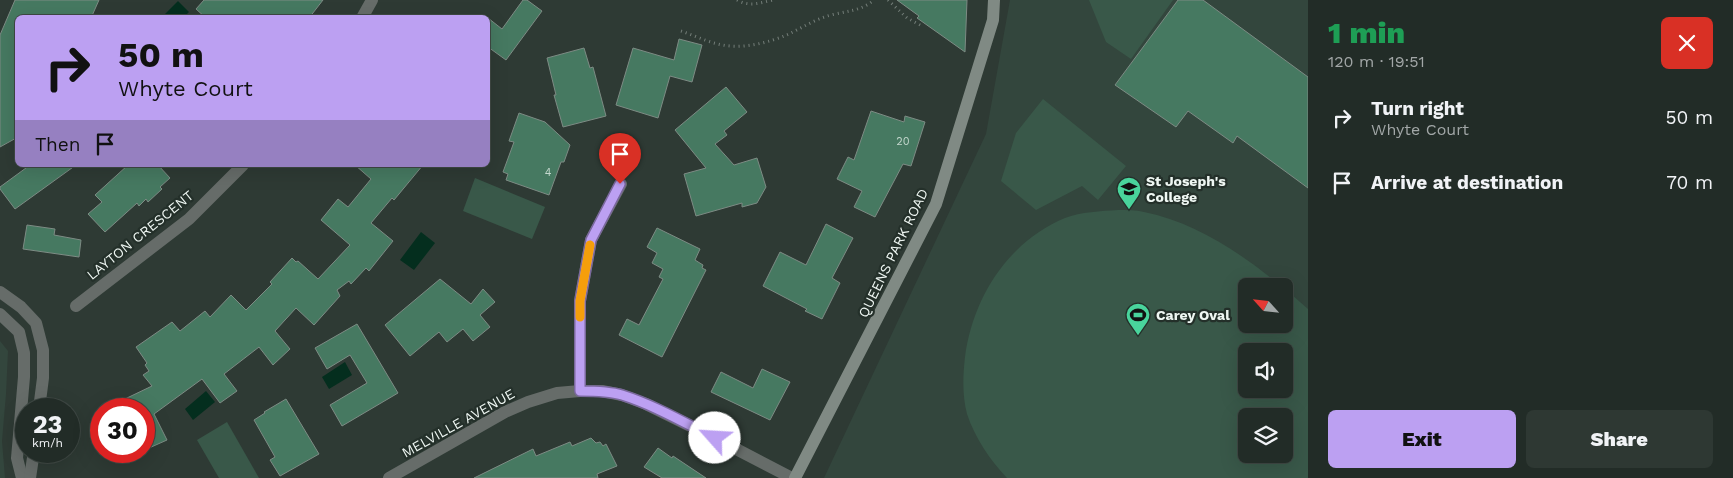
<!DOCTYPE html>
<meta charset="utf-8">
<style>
body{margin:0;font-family:"Work Sans",sans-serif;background:#2e3833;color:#f1f3f6;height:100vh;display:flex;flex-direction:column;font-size:19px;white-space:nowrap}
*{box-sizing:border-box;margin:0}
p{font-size:16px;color:#a2a7a7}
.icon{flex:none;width:28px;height:28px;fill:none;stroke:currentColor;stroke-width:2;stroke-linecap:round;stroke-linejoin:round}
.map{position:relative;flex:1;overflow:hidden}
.side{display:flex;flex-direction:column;background:#222c27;width:425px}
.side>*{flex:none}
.top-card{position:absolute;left:15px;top:15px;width:475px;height:152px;border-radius:8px;box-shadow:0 5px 20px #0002,0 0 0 1px #3f4844;background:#bca0f2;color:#111;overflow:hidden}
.needle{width:32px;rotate:297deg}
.fabs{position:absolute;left:1238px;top:278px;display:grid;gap:10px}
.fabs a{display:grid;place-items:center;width:55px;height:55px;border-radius:8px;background:#222c27;box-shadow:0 5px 20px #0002,0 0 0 1px #3f4844;font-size:25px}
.speed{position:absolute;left:15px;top:398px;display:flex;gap:10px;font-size:25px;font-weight:700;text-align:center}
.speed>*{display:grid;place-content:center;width:65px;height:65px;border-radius:50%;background:#222c27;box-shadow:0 5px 20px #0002,0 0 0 1px #3f4844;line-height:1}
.speed small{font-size:12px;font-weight:400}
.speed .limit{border:8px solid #d22;background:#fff;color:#111}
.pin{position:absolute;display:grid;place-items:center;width:42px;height:42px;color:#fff;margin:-51px -21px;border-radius:50% 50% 50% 0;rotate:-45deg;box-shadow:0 0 5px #0007}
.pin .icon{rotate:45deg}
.me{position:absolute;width:55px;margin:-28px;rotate:296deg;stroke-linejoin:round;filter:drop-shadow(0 0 4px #0008)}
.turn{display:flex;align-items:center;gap:18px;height:105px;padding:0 20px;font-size:22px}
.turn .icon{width:65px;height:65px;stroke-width:2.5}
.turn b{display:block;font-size:35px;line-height:42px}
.then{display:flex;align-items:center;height:48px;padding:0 20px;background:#0003;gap:10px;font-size:19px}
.round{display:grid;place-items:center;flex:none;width:52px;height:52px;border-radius:8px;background:#2e3833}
.summary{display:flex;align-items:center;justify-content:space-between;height:85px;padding:0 20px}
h1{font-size:30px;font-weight:800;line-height:38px;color:#1e9e55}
.cta{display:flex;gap:10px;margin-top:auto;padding:10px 20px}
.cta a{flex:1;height:58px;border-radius:8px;background:#bca0f2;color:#111;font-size:20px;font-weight:800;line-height:58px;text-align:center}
.cta a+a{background:#2e3833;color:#f1f3f6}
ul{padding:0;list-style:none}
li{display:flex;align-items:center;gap:15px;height:65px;padding:0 20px}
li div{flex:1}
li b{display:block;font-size:19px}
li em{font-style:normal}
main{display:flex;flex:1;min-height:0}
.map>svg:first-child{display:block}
.built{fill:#33463d;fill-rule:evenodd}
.grass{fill:#395849;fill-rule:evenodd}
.water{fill:#042e1e}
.building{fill:#467961;stroke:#7d8b84}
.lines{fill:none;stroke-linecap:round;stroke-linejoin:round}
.path{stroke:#747e79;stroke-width:3;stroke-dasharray:1 4;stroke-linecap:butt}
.minor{stroke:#666c69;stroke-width:12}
.secondary{stroke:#808a84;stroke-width:12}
.route-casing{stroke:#7a689d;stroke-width:12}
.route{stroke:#bca0f2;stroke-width:9}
.slow{stroke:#f59e0b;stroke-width:9}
.labels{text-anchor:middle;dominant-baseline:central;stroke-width:4.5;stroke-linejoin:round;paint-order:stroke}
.number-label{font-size:11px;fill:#c5d8ce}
.poi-label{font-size:14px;font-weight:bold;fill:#eff7f3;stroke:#24302a;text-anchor:start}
.street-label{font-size:14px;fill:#eff7f3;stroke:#24302a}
</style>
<main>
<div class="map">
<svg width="1308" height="478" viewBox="0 0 1308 478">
<rect width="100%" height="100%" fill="#2e3a34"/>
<g class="built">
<path d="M1010 0H1308V478H824L986 134ZM1246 286H1284V324H1246ZM1246 351H1284V389H1246ZM1246 416H1284V454H1246Z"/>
<path d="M0 341 8 351 6 394 2 441 5 478H0Z"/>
</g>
<g class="grass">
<path d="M1089 0H1173L1131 59 1106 42Z"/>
<path d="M1043 99 1126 166 1098 200 1082 186 1036 210 1001 181 1016 133Z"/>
<path d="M475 178 545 207 532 239 463 211Z"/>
<path d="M1118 210C1126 210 1136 210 1144 212 1195 222 1242 254 1281 286H1246V324H1284V288L1308 309V478H1007C990 460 975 438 967 414 962 395 963 375 965 357 973 297 1008 242 1065 218 1081 212 1101 211 1118 210ZM1284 351V389H1246V351ZM1284 416V454H1246V416Z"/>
<path d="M227 422 259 478H219L197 440Z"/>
</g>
<g class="water">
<path d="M178 1 189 12 184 17H162Z"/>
<path d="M421 232 435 243 414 270 400 260Z"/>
<path d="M345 362 352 375 329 389 322 377Z"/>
<path d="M206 391 215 402 193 420 185 409Z"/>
</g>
<g class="building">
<path d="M15 0H99L91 18H18V137L0 147V35Z"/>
<path d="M204 0H323L309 18H206L196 9Z"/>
<path d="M523 0H527L542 11 506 60 488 47V18L502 29Z"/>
<path d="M897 0H967L965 52 917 18 919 16Z"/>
<path d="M1178 0H1203L1308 77V188L1237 136 1233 143 1188 111 1176 127 1115 85Z"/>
<path d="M679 39 702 45 692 82 670 76 658 118 616 105 633 48 674 60Z"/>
<path d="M584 48 590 68 593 67 606 116 563 127 554 95H556L547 58Z"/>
<path d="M726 87 747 112 724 131 727 135 715 144 734 165 757 158 766 187 757 203 742 207V203L696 216 684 174 706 168 675 130Z"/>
<path d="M871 111 904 122 905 116 925 122 911 166 903 164 875 217 854 207 862 191 837 179 848 157 854 160Z"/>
<path d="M519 113 545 122 570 145 564 162H561L549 195 506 180 508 174 503 172 514 142 509 141Z"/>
<path d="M30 165H76L15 209 0 189V187Z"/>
<path d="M128 165H158L170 178 160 187 162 189 148 202 146 199 139 206 137 203 105 232 88 214 102 202 95 195Z"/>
<path d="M355 165H423L394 200 392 198 371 223 393 241 369 271 366 268 351 284 349 281 337 290 340 296 314 325 296 308 275 331 290 349 273 365 259 347 224 374 237 391 220 403 202 379 154 414 167 440 149 448 144 437V409H104L152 386 143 375 149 371 145 365 147 363 136 347 172 322 180 331 205 311 210 317 231 295 246 310 272 284 270 282 292 258 296 262 298 261 318 279 350 245 321 220 338 199 348 207 371 179Z"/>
<path d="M826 224 853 238 832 278 840 283 822 319 805 311 807 309 763 286 780 252 806 265Z"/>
<path d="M27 225 55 229 54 235 81 240 79 257 23 249Z"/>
<path d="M657 228 700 249 695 260 703 265 702 268 706 270 662 357 619 335 627 319 639 325 663 279 659 277 663 269 652 263 657 253 647 247Z"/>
<path d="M440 279 471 304 483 289 495 302 480 315 490 327 473 341 463 329 447 342 439 332 410 356 385 325Z"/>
<path d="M357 324 398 393 342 426 330 405 367 383 350 355 327 369 315 348Z"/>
<path d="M762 369 790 382 770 420 711 392 721 372 753 388Z"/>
<path d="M286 399 319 454 280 476 270 460 275 457 254 420 265 413 264 412Z"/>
<path d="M591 438 596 443 600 442 603 446 606 444 617 466 597 474 598 478H474L533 449 536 456 570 442 572 446Z"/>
<path d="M658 448 672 458 673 456 706 478H662L644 467Z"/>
</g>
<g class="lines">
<g class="path">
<path d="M737 0C749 7 760 3 773 0"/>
<path d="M888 0 907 18 922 26"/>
<path d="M681 31C693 35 705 41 718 44 741 50 768 43 789 34 803 27 816 19 831 15 847 11 861 11 874 0"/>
</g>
<g class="minor">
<path d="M362 18 372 0"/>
<path d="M0 292 21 307 36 323 43 350V378L39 409"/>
<path d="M76 306 189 219 243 165"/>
<path d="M0 314 19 332 24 353V377L17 458 22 478"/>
<path d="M580 391V301L591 240 621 184"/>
<path d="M30 478 34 451"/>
<path d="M389 478 505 412 528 402 557 393 580 391H602L622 395 646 404 715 438 792 478"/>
</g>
<path class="secondary" d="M795 478 936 204 993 20 994 0"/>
</g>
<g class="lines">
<defs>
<path id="route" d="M620 184 591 240 580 301V391C594 391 609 391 622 395 654 405 685 423 715 438"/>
</defs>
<use href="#route" class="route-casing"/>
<use href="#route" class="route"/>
<path class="slow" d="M580 317V301L590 245"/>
</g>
<defs>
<symbol id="school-pin" viewBox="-11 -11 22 30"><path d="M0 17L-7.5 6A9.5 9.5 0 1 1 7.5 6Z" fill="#49d49c" stroke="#24302a"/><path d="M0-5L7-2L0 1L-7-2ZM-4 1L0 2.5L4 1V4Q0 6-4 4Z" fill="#111"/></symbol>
<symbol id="stadium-pin" viewBox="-11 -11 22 30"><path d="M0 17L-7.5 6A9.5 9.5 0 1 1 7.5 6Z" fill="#49d49c" stroke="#24302a"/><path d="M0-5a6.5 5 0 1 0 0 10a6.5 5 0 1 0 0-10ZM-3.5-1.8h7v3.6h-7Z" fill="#111"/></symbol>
</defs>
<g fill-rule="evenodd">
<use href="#school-pin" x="1115" y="175" width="28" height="38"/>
<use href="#stadium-pin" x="1124" y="301" width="28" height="38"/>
</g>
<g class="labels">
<g class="number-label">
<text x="903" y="141">20</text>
<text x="548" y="172">4</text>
</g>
<g class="poi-label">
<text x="1146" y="181">St Joseph's<tspan x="1146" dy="16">College</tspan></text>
<text x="1156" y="315">Carey Oval</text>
</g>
<g class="street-label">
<text transform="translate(140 235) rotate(-39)">LAYTON CRESCENT</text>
<text transform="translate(893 253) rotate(-64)">QUEENS PARK ROAD</text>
<text transform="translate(458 423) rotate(-29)">MELVILLE AVENUE</text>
</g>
</g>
</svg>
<div class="fabs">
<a><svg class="needle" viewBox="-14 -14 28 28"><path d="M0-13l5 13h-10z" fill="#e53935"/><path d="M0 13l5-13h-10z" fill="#a2a7a7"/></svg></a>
<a><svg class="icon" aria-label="sound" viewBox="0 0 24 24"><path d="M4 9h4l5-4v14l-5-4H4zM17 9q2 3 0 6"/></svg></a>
<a><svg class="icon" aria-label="layers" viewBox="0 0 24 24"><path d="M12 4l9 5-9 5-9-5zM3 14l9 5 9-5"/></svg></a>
</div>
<div class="speed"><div>23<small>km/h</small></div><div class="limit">30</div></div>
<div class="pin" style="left:620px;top:184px;background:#d93025"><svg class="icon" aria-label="arrive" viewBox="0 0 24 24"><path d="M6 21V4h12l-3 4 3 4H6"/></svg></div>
<svg class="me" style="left:715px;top:438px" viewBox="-20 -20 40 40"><circle r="19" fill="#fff"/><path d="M0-13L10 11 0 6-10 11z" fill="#bca0f2"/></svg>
<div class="top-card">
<div class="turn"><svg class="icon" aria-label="right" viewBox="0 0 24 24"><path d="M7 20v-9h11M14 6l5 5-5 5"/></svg><div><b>50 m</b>Whyte Court</div></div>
<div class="then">Then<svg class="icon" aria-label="arrive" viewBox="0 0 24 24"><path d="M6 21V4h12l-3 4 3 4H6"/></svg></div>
</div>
</div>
<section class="side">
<div class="summary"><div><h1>1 min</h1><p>120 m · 19:51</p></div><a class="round" style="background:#d93025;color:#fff"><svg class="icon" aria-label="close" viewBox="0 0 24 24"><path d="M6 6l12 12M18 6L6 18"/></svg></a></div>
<ul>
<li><svg class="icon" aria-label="right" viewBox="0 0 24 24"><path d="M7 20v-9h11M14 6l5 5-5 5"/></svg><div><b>Turn right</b><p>Whyte Court</p></div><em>50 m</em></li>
<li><svg class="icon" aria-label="arrive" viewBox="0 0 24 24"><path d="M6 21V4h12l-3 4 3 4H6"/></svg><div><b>Arrive at destination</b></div><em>70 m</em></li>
</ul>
<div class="cta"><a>Exit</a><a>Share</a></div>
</section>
</main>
